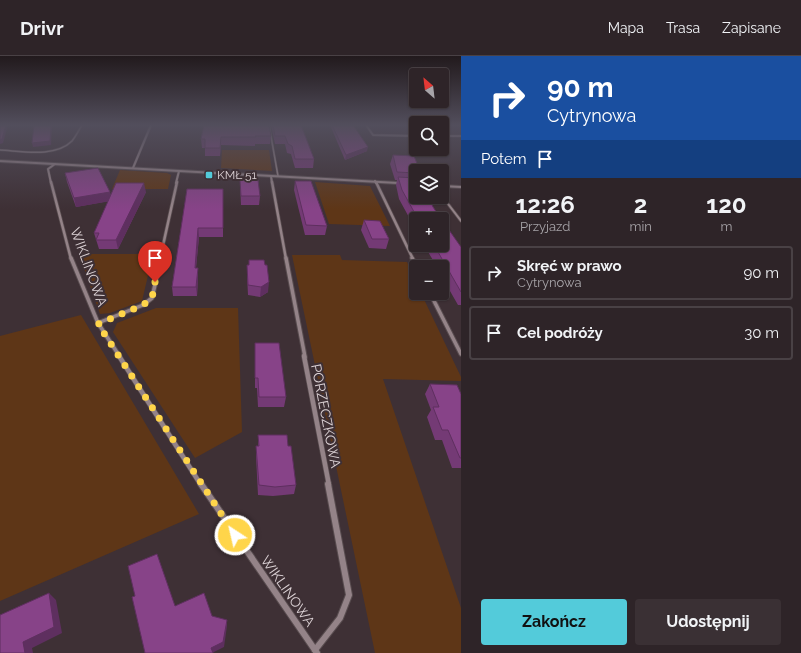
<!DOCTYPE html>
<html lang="pl">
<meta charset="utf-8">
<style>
body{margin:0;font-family:Raleway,sans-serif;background:#3a3034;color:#f1f3f6;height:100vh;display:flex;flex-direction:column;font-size:15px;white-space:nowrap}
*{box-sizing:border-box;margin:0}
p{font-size:13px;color:#a7a4a8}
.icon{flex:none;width:22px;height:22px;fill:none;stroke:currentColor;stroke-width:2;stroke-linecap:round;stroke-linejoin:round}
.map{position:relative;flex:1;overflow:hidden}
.sheet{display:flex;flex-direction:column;background:#2e2428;width:340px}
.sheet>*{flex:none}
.guide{background:#1a4fa0;color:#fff;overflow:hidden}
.needle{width:26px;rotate:332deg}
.controls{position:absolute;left:409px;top:12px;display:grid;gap:8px}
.controls a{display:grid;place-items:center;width:40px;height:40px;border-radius:4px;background:#2e2428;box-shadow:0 1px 3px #0004,0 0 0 1px #494145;font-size:20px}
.pin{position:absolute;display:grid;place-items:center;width:34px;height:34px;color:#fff;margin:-41px -17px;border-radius:50% 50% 50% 0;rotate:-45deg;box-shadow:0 0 4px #0007}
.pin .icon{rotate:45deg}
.me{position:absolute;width:44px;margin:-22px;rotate:325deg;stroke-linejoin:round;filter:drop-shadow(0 0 3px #0008)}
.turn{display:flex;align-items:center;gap:14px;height:84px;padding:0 20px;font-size:18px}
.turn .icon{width:52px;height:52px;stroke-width:2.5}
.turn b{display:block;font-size:28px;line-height:34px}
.then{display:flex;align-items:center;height:38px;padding:0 20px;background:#0003;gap:8px;font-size:15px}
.eta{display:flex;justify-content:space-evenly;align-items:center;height:68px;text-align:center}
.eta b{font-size:24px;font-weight:700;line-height:28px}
.cta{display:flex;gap:8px;margin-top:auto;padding:8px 20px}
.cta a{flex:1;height:46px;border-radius:4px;background:#53cbda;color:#111;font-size:16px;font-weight:700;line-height:46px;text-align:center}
.cta a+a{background:#3a3034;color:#f1f3f6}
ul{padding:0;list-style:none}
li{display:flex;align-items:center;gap:12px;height:54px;margin:0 8px 6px;padding:0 12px;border:2px solid #494145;border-radius:4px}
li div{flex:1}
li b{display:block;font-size:15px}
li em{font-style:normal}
header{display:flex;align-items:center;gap:24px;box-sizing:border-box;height:56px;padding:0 20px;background:#2e2428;border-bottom:1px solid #494145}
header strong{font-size:19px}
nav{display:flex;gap:22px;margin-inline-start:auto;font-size:14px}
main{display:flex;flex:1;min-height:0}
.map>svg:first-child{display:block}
.green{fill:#5e3617}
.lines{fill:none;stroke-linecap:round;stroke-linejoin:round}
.lane-far1-casing{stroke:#584c4f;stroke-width:2.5}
.lane-casing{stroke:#584c4f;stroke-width:3.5}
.street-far4-casing{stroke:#584c4f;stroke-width:3}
.street-far3-casing{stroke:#584c4f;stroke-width:4}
.street-far2-casing{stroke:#584c4f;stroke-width:5.5}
.street-far1-casing{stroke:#584c4f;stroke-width:6}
.street-casing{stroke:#584c4f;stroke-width:8}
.secondary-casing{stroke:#584c4f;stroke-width:2}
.lane-far1{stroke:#948388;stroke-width:1.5}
.lane{stroke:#948388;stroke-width:2}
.street-far4{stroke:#948388;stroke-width:2}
.street-far3{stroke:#948388;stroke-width:2.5}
.street-far2{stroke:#948388;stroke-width:3.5}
.street-far1{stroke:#948388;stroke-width:4.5}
.street{stroke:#948388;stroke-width:6}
.secondary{fill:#948388;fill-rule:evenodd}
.wall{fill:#743a75}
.shaded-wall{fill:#5e2f5f}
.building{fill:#874388;stroke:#5e2f5f}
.route{stroke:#ffd54a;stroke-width:7;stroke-dasharray:0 12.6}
.poi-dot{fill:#53cbda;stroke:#3e3035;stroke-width:1.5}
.labels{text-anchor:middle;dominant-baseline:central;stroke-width:4;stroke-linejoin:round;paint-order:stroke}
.far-poi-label{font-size:12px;fill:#dad0d3;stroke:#3e3035;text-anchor:start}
.street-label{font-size:14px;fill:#dad0d3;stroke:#3e3035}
</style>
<header>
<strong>Drivr</strong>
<nav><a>Mapa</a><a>Trasa</a><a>Zapisane</a></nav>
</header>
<main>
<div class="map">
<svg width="461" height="597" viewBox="0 0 461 597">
<rect width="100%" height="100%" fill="#3e3035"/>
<g class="green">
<path d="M222 94H269L272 115 221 112Z"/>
<path d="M120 114 167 117 171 119 168 133H112Z"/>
<path d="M315 126 370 130 390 170 329 168Z"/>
<path d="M79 198H153L142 245 110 257 100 258Z"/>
<path d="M292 199H340L342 204 407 206 416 226V237H421L461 321V325L383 323 461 552V597H375Z"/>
<path d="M156 252H238L242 376 195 402 113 276 117 267Z"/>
<path d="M81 259 199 458 0 545V280Z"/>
</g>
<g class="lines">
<defs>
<g id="lane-far1">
<path d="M269 69 278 120"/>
<path d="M0 94C21 95 55 102 72 85 76 80 79 74 82 69"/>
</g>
<path id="lane" d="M442 140 461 165"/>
<g id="street-far4">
<path d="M366 69 373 79 416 80"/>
<path d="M442 80H461"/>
<path d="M133 112 151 69"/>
<path d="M271 120 272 127"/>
<path d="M375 125 376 127"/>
<path d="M51 127 48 113 55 108"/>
<path d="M176 127 179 115"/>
</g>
<g id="street-far3">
<path d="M51 126 71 203"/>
<path d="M272 126 286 203"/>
<path d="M376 126 413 203"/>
<path d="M160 203 177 126"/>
</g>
<g id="street-far2">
<path d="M71 202 98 267 120 301"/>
<path d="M286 202 305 301"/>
<path d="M412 202 417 211"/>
<path d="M430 237 461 298"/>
<path d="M98 267 143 249 152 242 161 202"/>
</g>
<g id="street-far1">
<path d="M119 300 201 429"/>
<path d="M304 300 329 429"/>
</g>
<g id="street">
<path d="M201 428 317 597"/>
<path d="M315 594 340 562 349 539 328 428"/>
</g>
<g id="secondary">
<path d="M0 104 416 127V129L0 106Z"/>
<path d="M442 129 461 130V132L442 131Z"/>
</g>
</defs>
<use href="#lane-far1" class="lane-far1-casing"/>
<use href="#lane" class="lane-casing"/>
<use href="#street-far4" class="street-far4-casing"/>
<use href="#street-far3" class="street-far3-casing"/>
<use href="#street-far2" class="street-far2-casing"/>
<use href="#street-far1" class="street-far1-casing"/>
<use href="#street" class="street-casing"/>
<use href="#secondary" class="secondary-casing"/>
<use href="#lane-far1" class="lane-far1"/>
<use href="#lane" class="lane"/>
<use href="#street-far4" class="street-far4"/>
<use href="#street-far3" class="street-far3"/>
<use href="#street-far2" class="street-far2"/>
<use href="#street-far1" class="street-far1"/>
<use href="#street" class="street"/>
<use href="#secondary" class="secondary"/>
</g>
<g class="wall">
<path d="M204 69 271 80 270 88H255V90L221 89 220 100H205V92H202L201 83Z"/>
<path d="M271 69H301L314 103 313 112H295L291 98 287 97 285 88H275Z"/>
<path d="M330 69H353L367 95 345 104Z"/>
<path d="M393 99 416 115V141L433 151 441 163H416V174L399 143 396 129 397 124H395L390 108Z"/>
<path d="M65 117 110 136 111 141 146 136 118 193H99L94 177 109 145 76 151 67 126Z"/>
<path d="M240 124 260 140 259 149H241Z"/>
<path d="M295 125 327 170 325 179H305L294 134Z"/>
<path d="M187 133H223V181H199L196 212H198V221L197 240H173L172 231Z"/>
<path d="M364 164 389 183 386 193 369 192 361 174Z"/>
<path d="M424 189H442L461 191V249H458L442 221V211H437Z"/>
<path d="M249 204 268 236 260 241 248 239 247 219V209H249Z"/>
<path d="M255 287 286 341 284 351H258L257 332H255Z"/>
<path d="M430 328 461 338V412H452L442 384H435L427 361 431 354 425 338Z"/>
<path d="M258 379 288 390 296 429 294 438 273 440 258 439 256 400V390H258Z"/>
</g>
<g class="shaded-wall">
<path d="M6 69H8L3 87 0 88V84Z"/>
<path d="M51 69H52L51 89 33 91 32 87Z"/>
<path d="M221 81V89L220 100V92Z"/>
<path d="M368 91 367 95 345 104 346 99Z"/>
<path d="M144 127 146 136 118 193 116 184Z"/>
<path d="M110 136 111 145 76 151 74 142Z"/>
<path d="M198 172 199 181 195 221V212Z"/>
<path d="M198 212V221L197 240 196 231Z"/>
<path d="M269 226 268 236 260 241 261 231Z"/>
<path d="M49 537 56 544 62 577 32 592 33 597H25L23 586Z"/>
<path d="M227 564V570L224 591 212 597 211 592Z"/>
</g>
<g class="building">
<path d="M0 69H6L2 83 0 84Z"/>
<path d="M34 69H51L50 85 32 87Z"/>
<path d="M204 69H269L271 80H255L256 81H221L220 92H205V83H201Z"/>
<path d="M273 69H301L314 103H295L292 90 288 88 285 80H275Z"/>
<path d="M332 69H353L368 91 346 99Z"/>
<path d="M393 99 414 100 420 115H416V117L397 116Z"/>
<path d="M98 112 110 136 74 142 65 117Z"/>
<path d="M398 121 416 122V141H429L433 151 441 163H418L402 134Z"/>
<path d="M240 124H258L260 140H241Z"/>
<path d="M295 125H311L327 170 306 169Z"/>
<path d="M116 127H144L116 184H96L99 177H94Z"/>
<path d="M187 133H223V172H198L195 212H198L196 231H172Z"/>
<path d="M364 164 380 165 389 183H372Z"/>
<path d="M442 164 461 191V236L434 189H442Z"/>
<path d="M249 204H264L265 209H267L269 226 261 231 248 229 247 209H249Z"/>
<path d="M255 287H279L286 341H259L258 322H255Z"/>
<path d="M430 328 457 329 461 338V402H460L448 374H442L433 351H439Z"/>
<path d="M258 379H287L288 390H291L296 429 275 431 259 429 256 390H259Z"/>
<path d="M157 498 175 550 204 537 212 560 227 564 223 586 211 592 213 597H145L132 541 135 540 128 510Z"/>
<path d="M49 537 54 571 23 586 25 597H0V559Z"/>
</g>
<linearGradient id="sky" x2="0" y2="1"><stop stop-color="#221a1d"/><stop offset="0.45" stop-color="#524e5c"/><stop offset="1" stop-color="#524e5c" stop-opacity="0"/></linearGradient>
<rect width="461" height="153" fill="url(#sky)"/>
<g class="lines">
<path class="route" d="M155 226 152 242 143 249 98 268 235 479"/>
</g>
<rect class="poi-dot" x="205" y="115" width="8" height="8" rx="2"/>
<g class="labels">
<g class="far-poi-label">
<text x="217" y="119">KMŁ 51</text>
</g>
<g class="street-label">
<text transform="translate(89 211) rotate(70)">WIKLINOWA</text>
<text transform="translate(326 360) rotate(79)">PORZECZKOWA</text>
<text transform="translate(288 535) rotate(55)">WIKLINOWA</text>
</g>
</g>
</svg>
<div class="controls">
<a><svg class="needle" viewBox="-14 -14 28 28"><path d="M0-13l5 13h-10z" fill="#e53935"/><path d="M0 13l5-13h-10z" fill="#a7a4a8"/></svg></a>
<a><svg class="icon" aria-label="search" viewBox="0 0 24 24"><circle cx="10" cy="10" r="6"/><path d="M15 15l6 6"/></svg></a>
<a><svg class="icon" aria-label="layers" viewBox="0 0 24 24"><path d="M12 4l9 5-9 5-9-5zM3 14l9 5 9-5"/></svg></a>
<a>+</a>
<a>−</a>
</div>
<div class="pin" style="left:155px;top:226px;background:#d93025"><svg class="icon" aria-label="arrive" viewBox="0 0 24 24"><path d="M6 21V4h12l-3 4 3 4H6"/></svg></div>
<svg class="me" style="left:235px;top:479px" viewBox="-20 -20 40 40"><circle r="17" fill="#ffd54a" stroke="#fff" stroke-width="3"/><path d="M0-11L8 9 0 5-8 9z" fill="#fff"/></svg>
</div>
<section class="sheet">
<div class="guide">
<div class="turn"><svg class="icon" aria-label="right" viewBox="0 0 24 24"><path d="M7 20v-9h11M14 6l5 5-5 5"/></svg><div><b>90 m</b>Cytrynowa</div></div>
<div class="then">Potem<svg class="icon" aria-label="arrive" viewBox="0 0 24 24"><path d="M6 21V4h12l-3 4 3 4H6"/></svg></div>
</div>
<div class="eta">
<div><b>12:26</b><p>Przyjazd</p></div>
<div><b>2</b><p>min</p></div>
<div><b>120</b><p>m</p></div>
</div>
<ul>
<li><svg class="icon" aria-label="right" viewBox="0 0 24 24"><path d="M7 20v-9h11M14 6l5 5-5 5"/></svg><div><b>Skręć w prawo</b><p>Cytrynowa</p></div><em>90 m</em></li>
<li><svg class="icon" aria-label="arrive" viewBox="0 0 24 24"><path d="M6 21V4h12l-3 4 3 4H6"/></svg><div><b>Cel podróży</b></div><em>30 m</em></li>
</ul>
<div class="cta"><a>Zakończ</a><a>Udostępnij</a></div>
</section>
</main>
